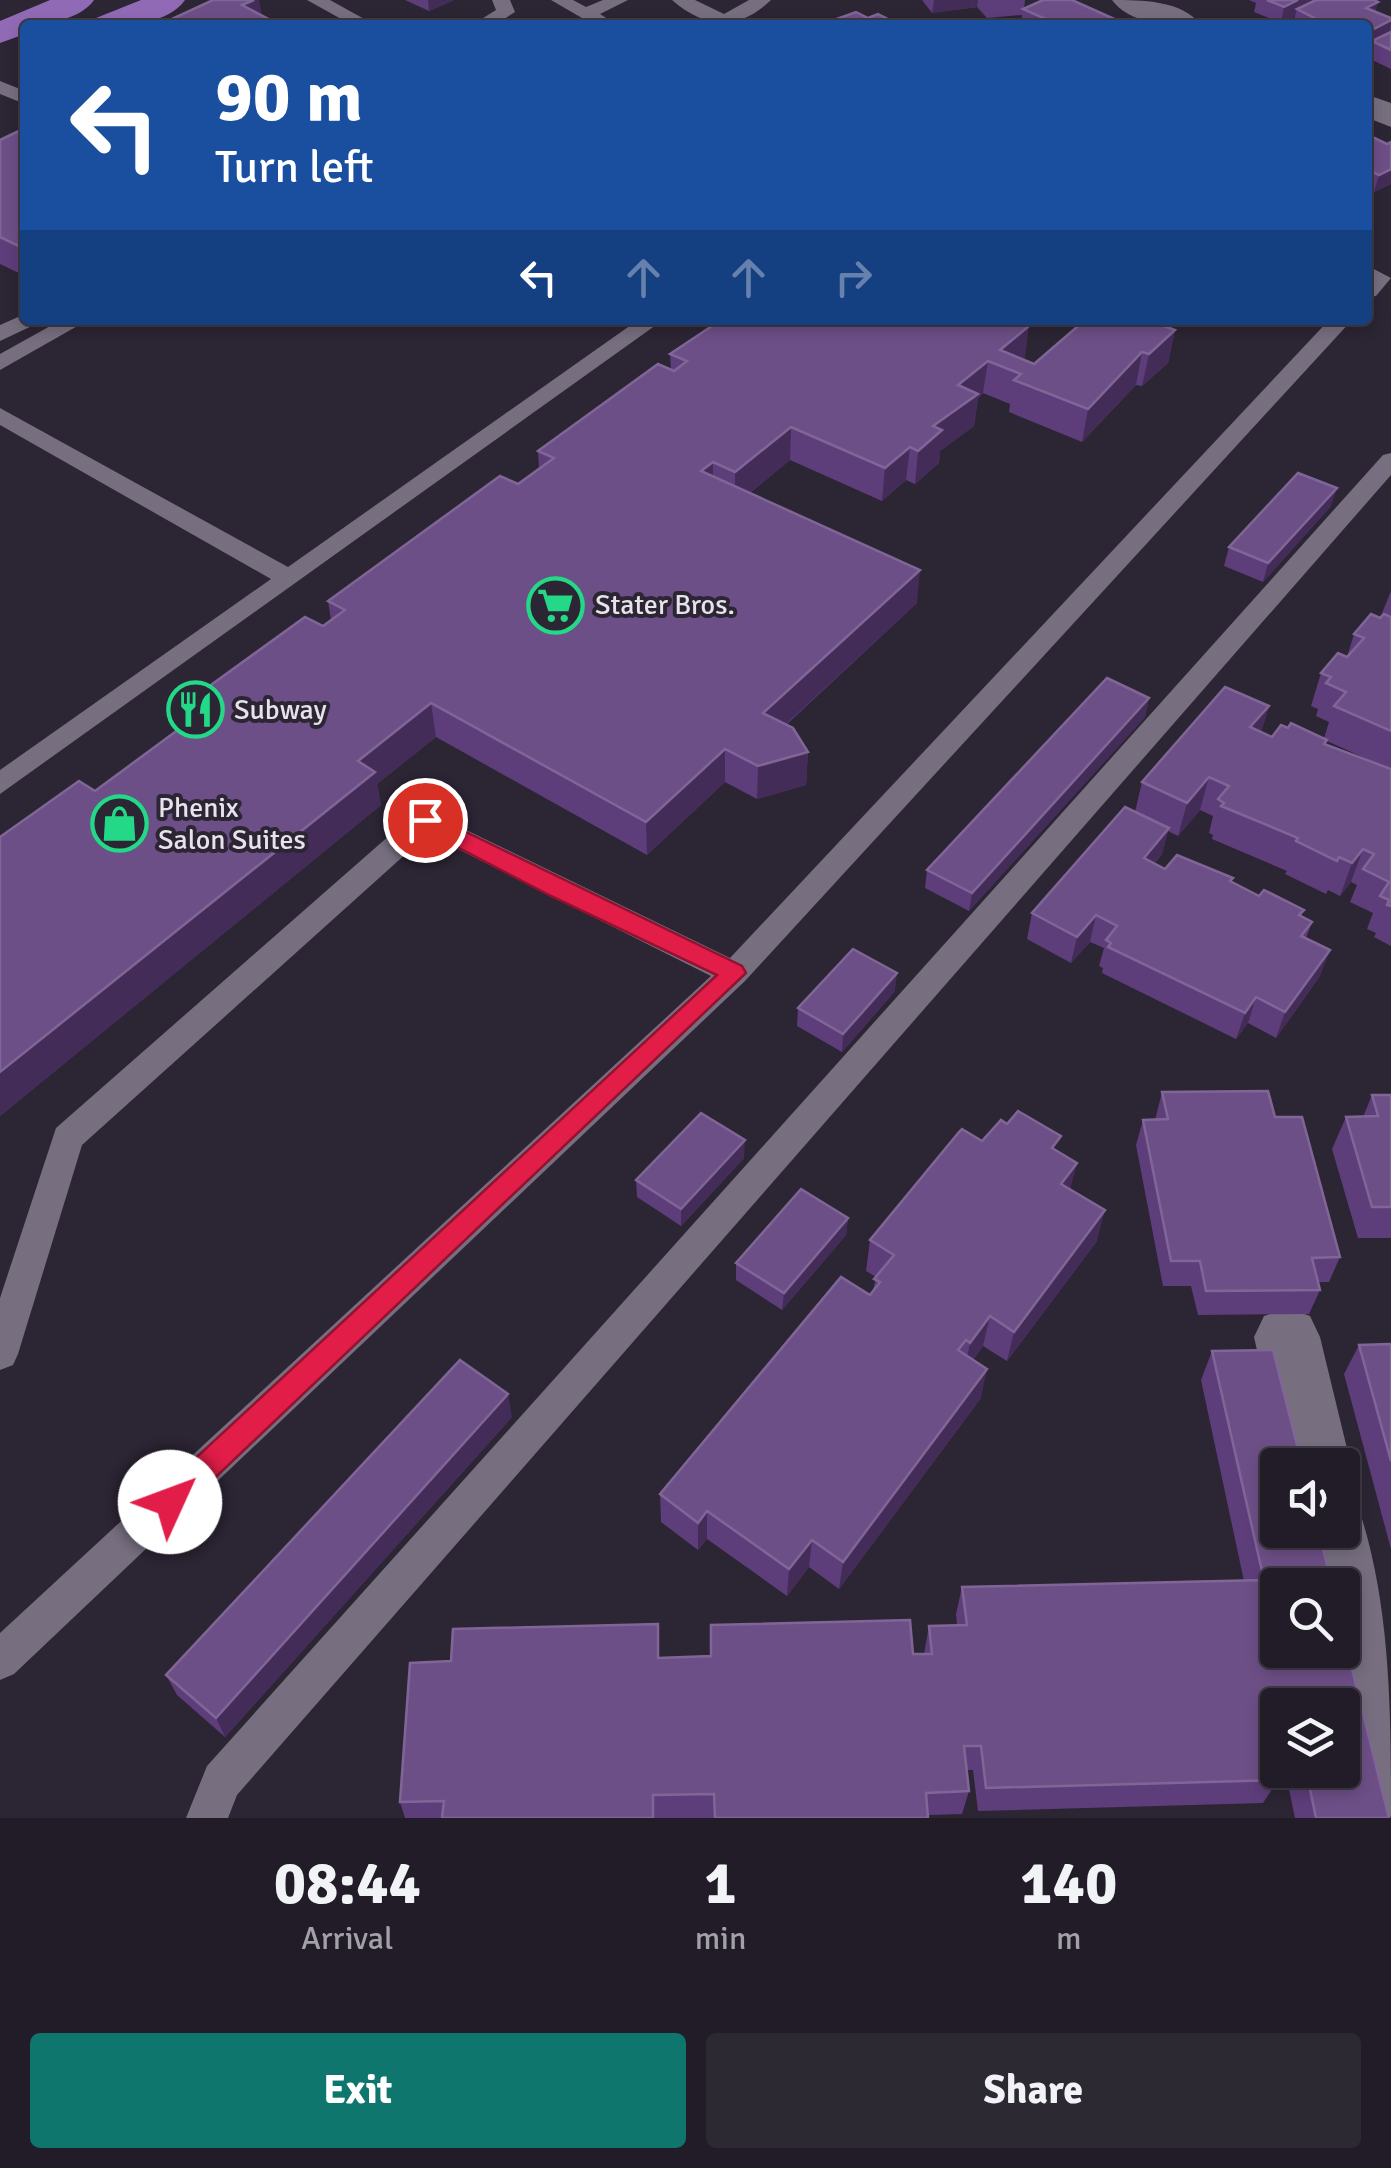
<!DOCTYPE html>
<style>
body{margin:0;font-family:Signika,sans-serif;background:#2d2933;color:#f1f3f6;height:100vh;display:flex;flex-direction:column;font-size:38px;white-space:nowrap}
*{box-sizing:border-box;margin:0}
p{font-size:32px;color:#a2a1a7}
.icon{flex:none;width:55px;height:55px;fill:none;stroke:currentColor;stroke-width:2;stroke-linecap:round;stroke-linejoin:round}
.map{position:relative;height:1818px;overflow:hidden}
.sheet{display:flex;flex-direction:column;background:#211c27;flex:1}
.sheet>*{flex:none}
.top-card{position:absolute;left:20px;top:20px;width:1352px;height:305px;border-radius:10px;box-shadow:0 5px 15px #0003,0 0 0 2px #3e3a44;background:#1a4fa0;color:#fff;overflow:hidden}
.controls{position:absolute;left:1260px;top:1448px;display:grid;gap:20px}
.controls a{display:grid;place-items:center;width:100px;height:100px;border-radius:10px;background:#211c27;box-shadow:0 5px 15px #0003,0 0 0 2px #3e3a44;font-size:50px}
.pin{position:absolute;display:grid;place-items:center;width:85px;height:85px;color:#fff;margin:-42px;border:5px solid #fff;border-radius:50%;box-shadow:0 2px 10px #0007}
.me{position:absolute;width:110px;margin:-55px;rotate:47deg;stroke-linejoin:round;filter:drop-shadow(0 0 8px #0008)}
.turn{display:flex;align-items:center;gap:35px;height:210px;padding:0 30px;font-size:45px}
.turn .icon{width:130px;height:130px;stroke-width:2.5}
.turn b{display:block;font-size:70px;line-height:85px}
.lanes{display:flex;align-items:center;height:95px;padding:0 30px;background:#0003;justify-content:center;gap:50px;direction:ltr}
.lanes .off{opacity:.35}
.eta{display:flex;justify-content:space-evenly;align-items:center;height:170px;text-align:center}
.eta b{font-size:60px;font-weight:800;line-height:70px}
.button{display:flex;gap:20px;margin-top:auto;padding:20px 30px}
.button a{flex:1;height:115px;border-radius:10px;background:#0f766e;color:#fff;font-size:40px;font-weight:800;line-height:115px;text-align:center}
.button a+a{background:#2d2933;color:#f1f3f6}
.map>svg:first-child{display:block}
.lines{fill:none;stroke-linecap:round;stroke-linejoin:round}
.lane{fill:#776f80;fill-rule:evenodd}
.street{fill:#776f80;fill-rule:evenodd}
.primary{fill:#916ab5;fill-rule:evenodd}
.wall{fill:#5e3d7b;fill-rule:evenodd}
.shaded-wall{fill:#442c59}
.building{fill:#6d4f87;stroke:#806697;stroke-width:2.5}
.route{fill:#e11d48;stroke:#92132f;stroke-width:2.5}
.labels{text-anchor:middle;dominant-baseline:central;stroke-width:8;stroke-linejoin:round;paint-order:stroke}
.poi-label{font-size:28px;fill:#e7e2ec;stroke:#2c2534;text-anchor:start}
</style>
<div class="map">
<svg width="1391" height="1818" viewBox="0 0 1391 1818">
<rect width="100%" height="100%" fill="#2c2534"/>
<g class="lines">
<g class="lane">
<path d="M307 0H330L375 25H352Z"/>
<path d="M492 0H510L515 12 495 25H472L496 10Z"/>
<path d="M551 0H573L586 7 603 0H628L600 14 617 25H594Z"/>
<path d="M672 0H695L724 14 749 0H771C739 31 705 29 672 0Z"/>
<path d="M0 81 25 91V104L0 94Z"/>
<path d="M1368 266 1391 278 1376 296 1368 297Z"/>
<path d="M25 314V320H37L34 325 0 341V325Z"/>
<path d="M61 320H88L0 370V354Z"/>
<path d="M638 320H663L0 794V770L271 579 0 425V408L288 567Z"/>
<path d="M1329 320H1352L745 981 14 1674 0 1680V1633L711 976 428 834 82 1145 18 1354 13 1365 0 1370V1298L56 1128 415 813 425 810 730 958Z"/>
<path d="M1391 453V475L237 1795 228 1818H186L207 1766 1383 455Z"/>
</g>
<g class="street">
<path d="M1112 0C1141 0 1182 0 1201 25 1172 25 1131 26 1112 0Z"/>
<path d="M1368 95 1391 103V127L1368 118Z"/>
<path d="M1287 1308 1310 1316 1320 1337 1351 1465 1342 1485V1465H1283L1254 1337 1264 1316Z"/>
<path d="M1342 1500 1358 1506C1391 1605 1391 1712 1391 1817L1364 1806C1350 1773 1342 1741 1342 1705H1336L1324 1650H1342V1585H1310L1298 1530H1342Z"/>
</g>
<g class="primary">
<path d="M50 0H94C81 19 47 25 25 25V34L0 43V21Z"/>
<path d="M141 0H185C166 27 120 25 92 25L96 18Z"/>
</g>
</g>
<g class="wall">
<path d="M405 0H454L429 11Z"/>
<path d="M922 0H1025L1024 9 1121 25H1021L1022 15 987 18 977 7 932 13Z"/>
<path d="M1249 0H1374L1376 12 1391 18V69L1368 58 1371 44 1368 25H1293L1295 16 1281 23 1254 12 1256 3Z"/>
<path d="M25 128V276L0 264V140Z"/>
<path d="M1368 135 1387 144 1391 142V184L1374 192 1368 189Z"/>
<path d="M1175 330 1168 363 1142 386 1136 385 1082 442 1009 412 1010 404 983 393 978 398 974 426 940 451 939 463 915 484 906 480 882 501 790 460 750 493 917 603 786 725 808 752 806 785 757 799 725 782 647 855 436 737 377 784 381 805 0 1116 95 791 201 713 197 695 323 626 331 620 328 601 518 484 539 469 538 451 671 369 670 354 1025 358 1023 360 1034 364Z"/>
<path d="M1331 506 1263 582 1224 566 1229 547Z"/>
<path d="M1391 591V946L1374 937 1376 933 1367 929 1373 913 1350 902 1357 885 1351 882 1340 896 1328 890 1326 894 1285 874 1287 871 1212 839 1213 835 1209 833 1213 816 1200 810 1178 836 1168 831 1162 854 1154 864 1165 869 1232 882 1259 896 1304 910 1301 916 1312 922 1306 938 1320 976 1276 1038 1248 1023 1236 1039 1102 973 1103 968 1099 966 1104 948 1090 942 1071 963 1027 939 1032 913 1135 812 1142 782 1269 706 1261 732 1272 737 1288 728 1324 738 1329 722 1316 716 1318 709 1311 706 1321 673 1347 657 1354 634 1380 618ZM1327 741 1378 764 1326 744Z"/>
<path d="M1149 698 1145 717 969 911 925 888 927 870Z"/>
<path d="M895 991 842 1052 797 1026 798 1008Z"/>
<path d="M1162 1092 1275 1117 1340 1257 1329 1282H1318L1320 1290 1309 1314 1198 1315 1191 1286H1163L1136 1145 1143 1120H1155Z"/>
<path d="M1372 1095H1391V1238H1358L1332 1149 1346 1117H1363Z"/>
<path d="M982 1141 1057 1151 1070 1189 1097 1241 1007 1361 983 1346 973 1360 981 1398 839 1589 809 1567 787 1596 707 1539 698 1550 661 1522 660 1494 873 1291 876 1277 866 1271 870 1240Z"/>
<path d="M744 1158 681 1226 637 1197 636 1180Z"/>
<path d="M848 1218 846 1235 782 1310 736 1280V1263Z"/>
<path d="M1391 1344V1549L1344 1374 1359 1345Z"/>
<path d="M1212 1351 1389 1818H1295L1285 1770H1342L1278 1705V1763H1274L1278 1780 1263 1803 978 1811 973 1770H967L969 1791 962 1814 928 1815V1818H405L400 1802 659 1658 924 1654 929 1626 957 1625 956 1614 962 1587 1244 1581 1201 1380Z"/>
<path d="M512 1417 225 1737 177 1695 166 1675Z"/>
</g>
<g class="shaded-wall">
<path d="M254 0H259L263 21 242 5Z"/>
<path d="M428 0H454L429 11Z"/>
<path d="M934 0H978L977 7 932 13Z"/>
<path d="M1298 0H1326L1297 9 1295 16 1281 23 1284 7Z"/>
<path d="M1378 2 1374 18 1366 8Z"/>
<path d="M1391 20 1390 35 1372 41 1371 44 1368 46V32Z"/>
<path d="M1391 169V184L1374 192 1379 175Z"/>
<path d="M1029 326 1025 358 1011 370 1000 350Z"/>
<path d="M1175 330 1168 363 1142 386 1149 354Z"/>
<path d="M1142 352 1136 385 1082 442 1088 409Z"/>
<path d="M988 361 983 393 978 398 974 426 940 451 939 463 915 484 918 451 958 385Z"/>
<path d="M791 427 790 460 735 505V472Z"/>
<path d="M910 447 906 480 882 501 885 468Z"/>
<path d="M713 462V495L701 471Z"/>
<path d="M1337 488 1331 506 1263 582 1268 563Z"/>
<path d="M920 570 917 603 762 746 763 713Z"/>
<path d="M1149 698 1145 717 969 911 972 893Z"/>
<path d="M431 703 436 737 377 784 381 805 0 1116V1072L358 761Z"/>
<path d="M1269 706 1259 739 1250 727Z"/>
<path d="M725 749V782L647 855 646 822Z"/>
<path d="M808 752 806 785 757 799 758 766Z"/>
<path d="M1209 777 1200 810 1178 836 1187 803Z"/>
<path d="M1169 828 1162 854 1137 884 1144 858Z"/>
<path d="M1363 849 1351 882 1340 896 1352 863Z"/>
<path d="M1096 915 1090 942 1071 963 1077 937Z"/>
<path d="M1330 950 1320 976 1276 1038 1285 1012Z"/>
<path d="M897 973 895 991 842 1052 843 1034Z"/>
<path d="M1256 997 1248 1023 1236 1039 1245 1013Z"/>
<path d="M745 1140 744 1158 681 1226V1209Z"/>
<path d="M1077 1163 1069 1194 1061 1184Z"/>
<path d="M1105 1210 1097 1241 1007 1361 1014 1332Z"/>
<path d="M848 1218 846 1235 782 1310 784 1293Z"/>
<path d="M990 1316 983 1346 964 1372 970 1343Z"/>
<path d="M987 1369 981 1398 839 1589 843 1562Z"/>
<path d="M508 1394 512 1417 225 1737 216 1718Z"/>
<path d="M707 1511V1539L698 1550V1523Z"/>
<path d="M812 1540 809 1567 787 1596 789 1569Z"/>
</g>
<g class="building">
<path d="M213 0H254L242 5 280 25H159Z"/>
<path d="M1043 0H1072L1121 22 1113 25H1052L1044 22 1048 20 1023 9Z"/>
<path d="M1267 0H1298L1284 7Z"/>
<path d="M1316 0H1374L1378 2 1366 8 1391 18V20L1368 32V25H1328L1297 9Z"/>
<path d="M856 12 868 18 878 14 900 25H820Z"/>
<path d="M1391 32V50L1372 41Z"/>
<path d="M25 128V249L0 237V140Z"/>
<path d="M1368 135 1387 144 1391 142V169L1379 175 1368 170Z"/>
<path d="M721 320H1013L1029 326 1000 350 1034 364 1085 320H1147L1175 330 1149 354 1142 352 1088 409 1014 380 1021 374 988 361 958 385 978 394 933 426 942 430 918 451 910 447 885 468 791 427 735 472 713 462 701 471 920 570 763 713 793 728 808 752 758 766 725 749 646 822 431 703 358 761 375 772 0 1072V837L79 781 95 791 213 704 197 695 305 617 323 626 345 610 328 601 500 476 518 484 554 458 538 451 658 364 674 371 687 361 670 354Z"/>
<path d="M1298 473 1337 488 1268 563 1229 547Z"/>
<path d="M1371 614 1380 618 1384 614 1391 617V731L1334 706 1346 692 1326 683 1331 677 1321 673 1338 653 1347 657 1364 638 1354 634Z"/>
<path d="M1107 678 1149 698 972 893 927 870Z"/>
<path d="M1225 687 1269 706 1250 727 1272 737 1281 725 1288 728 1291 723 1327 740 1324 744 1391 769V906L1387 905 1389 900 1380 896 1389 882 1363 869 1374 854 1363 849 1352 863 1339 857 1337 861 1296 841 1298 838 1221 806 1224 803 1218 799 1229 786 1209 777 1187 803 1142 782Z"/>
<path d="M1125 807 1169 828 1144 858 1165 869 1177 855 1233 878 1230 881 1259 896 1264 890 1304 910 1299 915 1312 922 1301 936 1330 950 1285 1012 1256 997 1245 1013 1108 947 1111 943 1106 940 1117 926 1096 915 1077 937 1032 913Z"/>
<path d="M853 949 897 973 843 1034 798 1008Z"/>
<path d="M1268 1091 1275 1117H1302L1340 1257 1312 1258 1320 1290 1206 1291 1200 1261H1171L1143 1120 1168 1119 1162 1092Z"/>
<path d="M1372 1095H1391V1207H1372L1346 1117 1378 1116Z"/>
<path d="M1018 1111 1061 1136 1052 1148 1077 1163 1061 1184 1105 1210 1014 1332 990 1316 970 1343 966 1340 958 1350 987 1369 843 1562 812 1540 789 1569 707 1511 698 1523 660 1494 841 1277 870 1295 880 1282 874 1279 894 1255 870 1240 959 1132 962 1129 982 1141 1001 1120 1007 1124Z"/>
<path d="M701 1113 745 1140 681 1209 636 1180Z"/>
<path d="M801 1189 848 1218 784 1293 736 1263Z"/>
<path d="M1391 1344V1461L1359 1345Z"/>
<path d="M1273 1350 1302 1465H1278V1530H1318L1332 1585H1278V1650H1342V1629L1389 1818H1316L1306 1770H1342V1705H1278V1740H1269L1278 1780 986 1788 981 1746H964L969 1791 926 1793 928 1818H715L714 1794 653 1795V1818H442L444 1801 400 1802 410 1663 451 1661 453 1629 658 1624V1658L711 1656V1625L910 1620 913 1654H932L929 1626 967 1625 962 1587 1264 1580 1212 1351Z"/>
<path d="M460 1360 508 1394 216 1718 166 1675Z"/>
</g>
<path class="route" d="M425 812 742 966 746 973 180 1511 170 1515 159 1511 155 1502 159 1492 717 975 551 896 417 826 414 820Z"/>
<defs>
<symbol id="supermarket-ring" viewBox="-11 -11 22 22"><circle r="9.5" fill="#2c2534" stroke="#23d886" stroke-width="1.5"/><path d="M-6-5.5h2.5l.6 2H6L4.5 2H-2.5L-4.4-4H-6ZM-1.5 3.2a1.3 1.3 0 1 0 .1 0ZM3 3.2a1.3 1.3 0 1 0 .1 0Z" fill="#23d886"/></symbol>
<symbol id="restaurant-ring" viewBox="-11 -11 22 22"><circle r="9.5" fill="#2c2534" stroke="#23d886" stroke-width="1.5"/><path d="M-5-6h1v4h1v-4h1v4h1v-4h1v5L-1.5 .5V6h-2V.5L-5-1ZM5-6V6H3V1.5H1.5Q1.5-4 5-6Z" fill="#23d886"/></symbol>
<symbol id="shop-ring" viewBox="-11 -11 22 22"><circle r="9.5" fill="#2c2534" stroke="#23d886" stroke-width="1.5"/><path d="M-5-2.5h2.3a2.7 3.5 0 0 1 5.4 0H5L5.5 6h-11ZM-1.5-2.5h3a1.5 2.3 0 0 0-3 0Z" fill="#23d886"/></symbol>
</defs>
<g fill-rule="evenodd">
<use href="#supermarket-ring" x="524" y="574" width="63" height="63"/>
<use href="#restaurant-ring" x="164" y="678" width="63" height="63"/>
<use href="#shop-ring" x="88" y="792" width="63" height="63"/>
</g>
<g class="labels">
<g class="poi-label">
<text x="595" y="605">Stater Bros.</text>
<text x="234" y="710">Subway</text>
<text x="158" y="808">Phenix<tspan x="158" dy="32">Salon Suites</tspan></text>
</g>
</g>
</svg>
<div class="controls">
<a><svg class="icon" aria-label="sound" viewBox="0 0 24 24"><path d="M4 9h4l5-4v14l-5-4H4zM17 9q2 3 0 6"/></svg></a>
<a><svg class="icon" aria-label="search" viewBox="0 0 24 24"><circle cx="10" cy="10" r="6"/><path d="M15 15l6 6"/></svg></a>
<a><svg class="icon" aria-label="layers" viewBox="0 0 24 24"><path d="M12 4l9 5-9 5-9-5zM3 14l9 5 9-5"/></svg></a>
</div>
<div class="pin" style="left:425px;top:820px;background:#d93025"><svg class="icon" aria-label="arrive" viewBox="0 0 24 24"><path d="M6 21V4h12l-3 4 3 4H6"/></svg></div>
<svg class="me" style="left:170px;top:1502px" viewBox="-20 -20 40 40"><circle r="19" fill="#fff"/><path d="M0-13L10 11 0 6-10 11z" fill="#e11d48"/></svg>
<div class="top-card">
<div class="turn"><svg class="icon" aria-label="left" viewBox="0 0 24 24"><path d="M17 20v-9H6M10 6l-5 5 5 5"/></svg><div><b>90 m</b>Turn left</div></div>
<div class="lanes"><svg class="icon" aria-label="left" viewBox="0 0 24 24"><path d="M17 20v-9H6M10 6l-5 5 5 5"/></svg><svg class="icon off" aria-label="ahead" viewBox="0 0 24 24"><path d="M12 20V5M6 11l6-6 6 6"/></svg><svg class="icon off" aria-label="ahead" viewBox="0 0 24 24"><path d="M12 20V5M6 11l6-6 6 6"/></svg><svg class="icon off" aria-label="right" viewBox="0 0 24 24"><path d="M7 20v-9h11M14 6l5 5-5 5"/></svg></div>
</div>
</div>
<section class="sheet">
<div class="eta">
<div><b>08:44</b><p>Arrival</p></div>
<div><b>1</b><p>min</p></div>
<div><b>140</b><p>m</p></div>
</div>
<div class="button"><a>Exit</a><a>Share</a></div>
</section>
